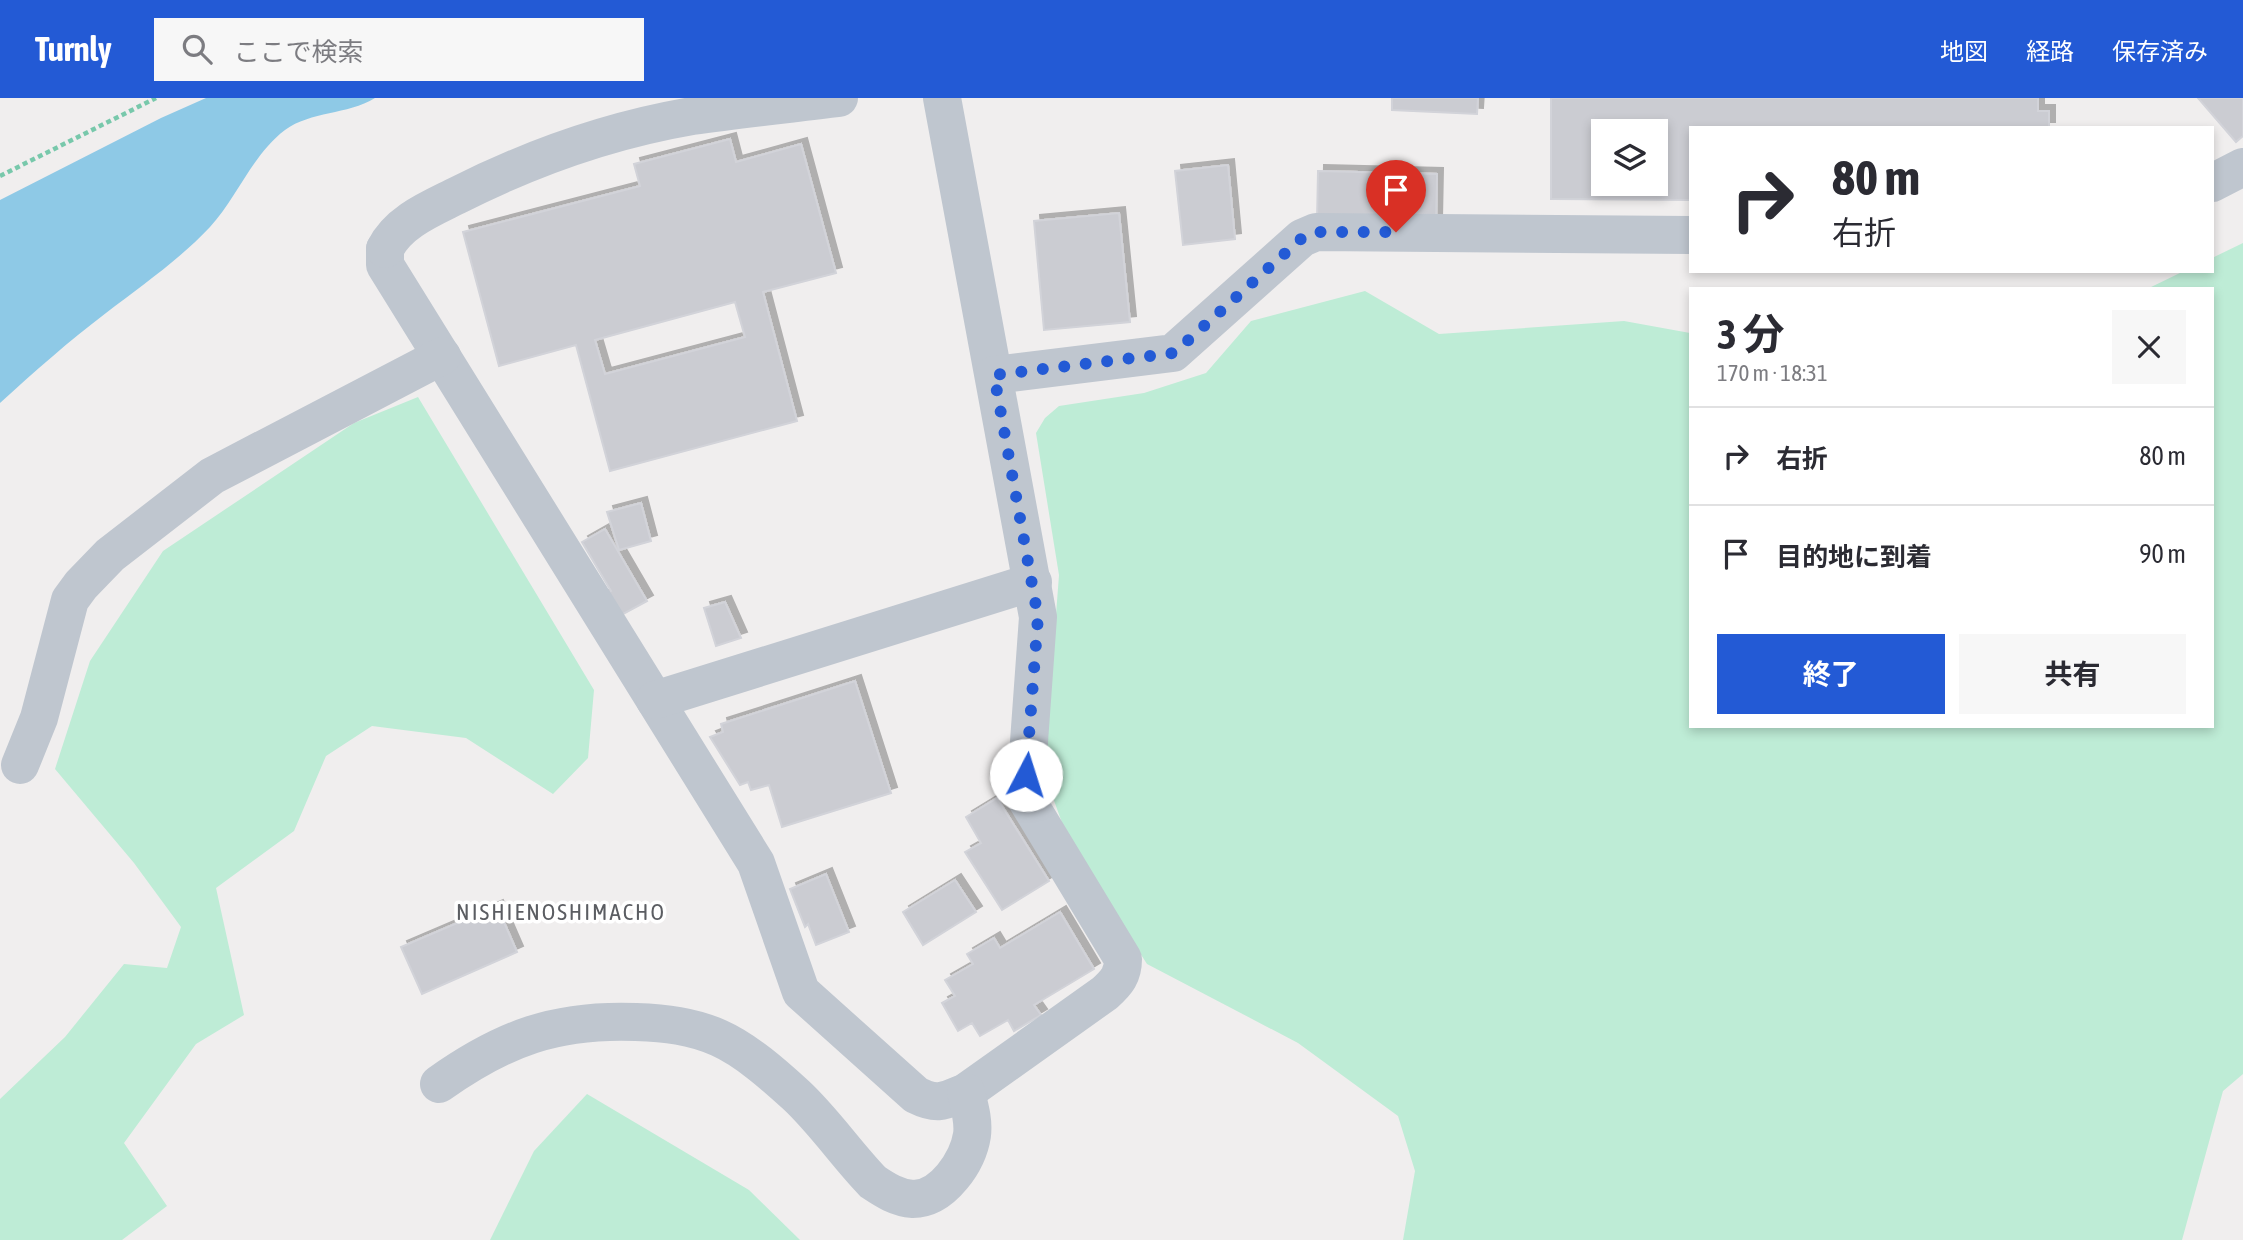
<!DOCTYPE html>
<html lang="ja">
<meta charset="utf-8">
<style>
body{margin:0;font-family:"Asap Condensed","Noto Sans JP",sans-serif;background:#f7f7f7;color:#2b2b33;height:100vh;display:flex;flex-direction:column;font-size:26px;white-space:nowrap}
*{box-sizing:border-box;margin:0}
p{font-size:23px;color:#7c7c81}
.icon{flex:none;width:38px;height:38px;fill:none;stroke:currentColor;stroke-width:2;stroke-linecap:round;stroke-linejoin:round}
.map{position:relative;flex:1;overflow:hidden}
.side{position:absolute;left:1689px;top:189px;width:525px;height:441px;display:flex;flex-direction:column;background:#fff;border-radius:0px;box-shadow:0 4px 10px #0003}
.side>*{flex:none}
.banner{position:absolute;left:1689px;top:28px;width:525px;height:147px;border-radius:0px;box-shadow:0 4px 10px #0003;background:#fff;color:#2b2b33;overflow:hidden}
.tools{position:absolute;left:1591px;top:21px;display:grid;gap:14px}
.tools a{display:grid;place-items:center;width:77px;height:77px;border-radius:0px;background:#fff;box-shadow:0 4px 10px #0003;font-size:35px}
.pin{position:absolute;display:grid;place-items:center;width:60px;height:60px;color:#fff;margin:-72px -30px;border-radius:50% 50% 50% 0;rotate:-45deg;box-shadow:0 0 7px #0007}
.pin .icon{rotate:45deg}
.me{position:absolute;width:77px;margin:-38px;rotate:5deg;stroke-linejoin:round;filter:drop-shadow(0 0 5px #0008)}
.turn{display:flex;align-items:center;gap:24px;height:147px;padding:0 28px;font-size:32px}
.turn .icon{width:91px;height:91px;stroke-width:2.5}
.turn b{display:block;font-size:49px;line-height:60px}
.round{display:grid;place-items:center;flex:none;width:74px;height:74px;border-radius:0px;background:#f7f7f7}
.overview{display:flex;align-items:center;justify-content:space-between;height:119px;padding:0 28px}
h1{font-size:42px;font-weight:700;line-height:52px}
.primary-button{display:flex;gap:14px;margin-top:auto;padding:14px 28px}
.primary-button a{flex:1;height:80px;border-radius:0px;background:#235ad5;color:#fff;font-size:28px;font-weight:700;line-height:80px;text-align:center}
.primary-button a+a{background:#f7f7f7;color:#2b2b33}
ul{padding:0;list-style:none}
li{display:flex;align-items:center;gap:21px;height:98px;padding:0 28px;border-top:2px solid #e1e1e2}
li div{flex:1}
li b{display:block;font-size:26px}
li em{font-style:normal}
header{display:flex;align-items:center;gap:42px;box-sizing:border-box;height:98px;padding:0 35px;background:#235ad5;color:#fff}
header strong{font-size:33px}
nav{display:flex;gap:38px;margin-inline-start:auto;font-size:24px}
.search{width:490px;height:63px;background:#f7f7f7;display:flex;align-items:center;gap:18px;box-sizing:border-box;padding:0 24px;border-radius:0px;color:#7c7c81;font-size:26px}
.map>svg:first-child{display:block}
.green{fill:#beecd6}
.water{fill:#8ec9e6}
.building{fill:#cbccd2;stroke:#d2d3d9;stroke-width:2;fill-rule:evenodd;filter:url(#shadow)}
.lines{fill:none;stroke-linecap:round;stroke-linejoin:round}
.path{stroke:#78c8ab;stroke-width:4.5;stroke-dasharray:5 3.5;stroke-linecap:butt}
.minor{stroke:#bfc6cf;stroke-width:38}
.tertiary{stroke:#bfc6cf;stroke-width:38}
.route{stroke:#235ad5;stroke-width:12;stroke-dasharray:0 21.6}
.labels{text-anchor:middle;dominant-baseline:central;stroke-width:7;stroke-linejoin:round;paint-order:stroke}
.quarter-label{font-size:23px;letter-spacing:2px;fill:#5b5d62;stroke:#fff}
</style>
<header>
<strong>Turnly</strong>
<div class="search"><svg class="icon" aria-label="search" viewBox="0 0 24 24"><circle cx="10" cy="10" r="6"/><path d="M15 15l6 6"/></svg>ここで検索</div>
<nav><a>地図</a><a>経路</a><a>保存済み</a></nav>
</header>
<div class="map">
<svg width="2243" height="1142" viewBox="0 0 2243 1142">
<defs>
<filter id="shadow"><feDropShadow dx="6" dy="-6" stdDeviation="0" flood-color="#0004"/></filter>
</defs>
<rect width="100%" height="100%" fill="#f0eeee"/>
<g class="green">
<path d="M2243 145V976L2223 993 2182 1142H1403L1415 1073 1398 1018 1298 945 1147 866 1069 744 1044 675 1059 477 1036 335 1045 320 1059 308 1144 295 1206 275 1251 223 1365 193 1439 236 1624 223 1690 235V628H2212V191H2147L2184 173H2212V160Z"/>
<path d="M418 299 594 592 588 660 553 696 466 640 372 628 326 658 294 733 216 790 244 917 196 946 124 1045 167 1108 122 1142H0V1001L65 939 124 866 167 870 181 829 134 765 55 671 90 563 163 453 354 325Z"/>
<path d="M587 996 749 1092 800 1142H490L534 1053Z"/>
</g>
<path class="water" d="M206 0H375C347 17 311 13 285 32 252 57 237 100 210 129 179 162 141 188 106 215 69 243 34 274 0 305V102L161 20Z"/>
<g class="building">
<path d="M1392 0H1478L1477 16 1392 12Z"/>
<path d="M1551 0H2038V13H2049V30H1690V102L1551 101ZM1603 33H1656V86H1603Z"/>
<path d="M2198 0H2243V38L2236 44Z"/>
<path d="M730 41 736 64 801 46 836 175 763 194 797 323 610 373 576 247 499 268 463 134 640 88 634 66ZM735 204 745 239 605 276 595 242Z"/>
<path d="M1228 67 1235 141 1183 147 1175 73Z"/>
<path d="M1318 73 1437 76 1436 127 1317 124Z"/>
<path d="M1119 115 1130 224 1044 232 1034 123Z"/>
<path d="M641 405 651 443 619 452 607 414Z"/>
<path d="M605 431 647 503 614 521 601 499 611 493 582 444Z"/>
<path d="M725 504 741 540 716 548 704 510Z"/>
<path d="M855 583 891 695 782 729 769 687 751 692 748 684 740 687 710 639 723 634 721 626Z"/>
<path d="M997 700 1049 783 1002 812 965 754 981 745 966 719Z"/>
<path d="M826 776 849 834 816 847 808 826 805 829 790 791Z"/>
<path d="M955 782 976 814 923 847 903 814Z"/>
<path d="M497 808 517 854 422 896 401 849Z"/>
<path d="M1060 814 1094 871 1034 907 1041 917 1014 933 1008 922 980 938 972 925 958 933 942 905 955 898 945 882 973 866 967 856 994 840 1000 850Z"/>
</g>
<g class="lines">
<path class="path" d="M0 78 156 0"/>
<g class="minor">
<path d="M2212 85 2243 69"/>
<path d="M385 151V167L756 765 801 894 916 997C938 1008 944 1003 966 994L1105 895C1117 884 1123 877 1123 861L1025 699 1038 519 942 0"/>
<path d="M994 277 1173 255 1302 140 1316 134 1690 137"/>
<path d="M655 602 1033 484"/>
<path d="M20 667 39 620 70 502 81 487 110 457 212 378 442 258"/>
<path d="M439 986C504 940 556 921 636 924 665 925 692 928 719 940 746 952 774 977 796 997 824 1023 846 1056 873 1084 885 1092 897 1100 913 1101 943 1101 968 1063 972 1037 974 1022 969 1007 966 994"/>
</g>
<path class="tertiary" d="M385 151C398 124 430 111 456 98 529 61 610 32 692 18 740 11 790 6 839 0"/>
</g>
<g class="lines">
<path class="route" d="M1026 677 1038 519 994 277 1174 255 1302 140 1316 134H1396"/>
</g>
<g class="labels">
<g class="quarter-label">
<text x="561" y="814">NISHIENOSHIMACHO</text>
</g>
</g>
</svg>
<div class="tools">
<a><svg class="icon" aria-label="layers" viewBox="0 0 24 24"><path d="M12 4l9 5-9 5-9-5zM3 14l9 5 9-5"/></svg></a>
</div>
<div class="pin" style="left:1396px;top:134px;background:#d93025"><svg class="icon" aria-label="arrive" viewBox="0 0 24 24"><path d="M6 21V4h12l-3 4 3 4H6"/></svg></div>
<svg class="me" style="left:1026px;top:677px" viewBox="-20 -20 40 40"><circle r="19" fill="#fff"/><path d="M0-13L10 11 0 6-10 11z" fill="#235ad5"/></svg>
<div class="banner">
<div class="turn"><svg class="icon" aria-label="right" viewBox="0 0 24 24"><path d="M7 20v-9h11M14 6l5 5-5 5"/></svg><div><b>80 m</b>右折</div></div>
</div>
<section class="side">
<div class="overview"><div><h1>3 分</h1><p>170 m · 18:31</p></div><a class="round"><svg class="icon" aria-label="close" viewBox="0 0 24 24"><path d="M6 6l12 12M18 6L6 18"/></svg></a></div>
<ul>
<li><svg class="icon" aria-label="right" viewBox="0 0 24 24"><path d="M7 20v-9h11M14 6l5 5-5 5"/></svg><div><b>右折</b></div><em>80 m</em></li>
<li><svg class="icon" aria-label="arrive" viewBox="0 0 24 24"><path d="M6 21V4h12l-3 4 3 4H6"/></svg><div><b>目的地に到着</b></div><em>90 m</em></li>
</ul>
<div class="primary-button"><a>終了</a><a>共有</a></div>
</section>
</div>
